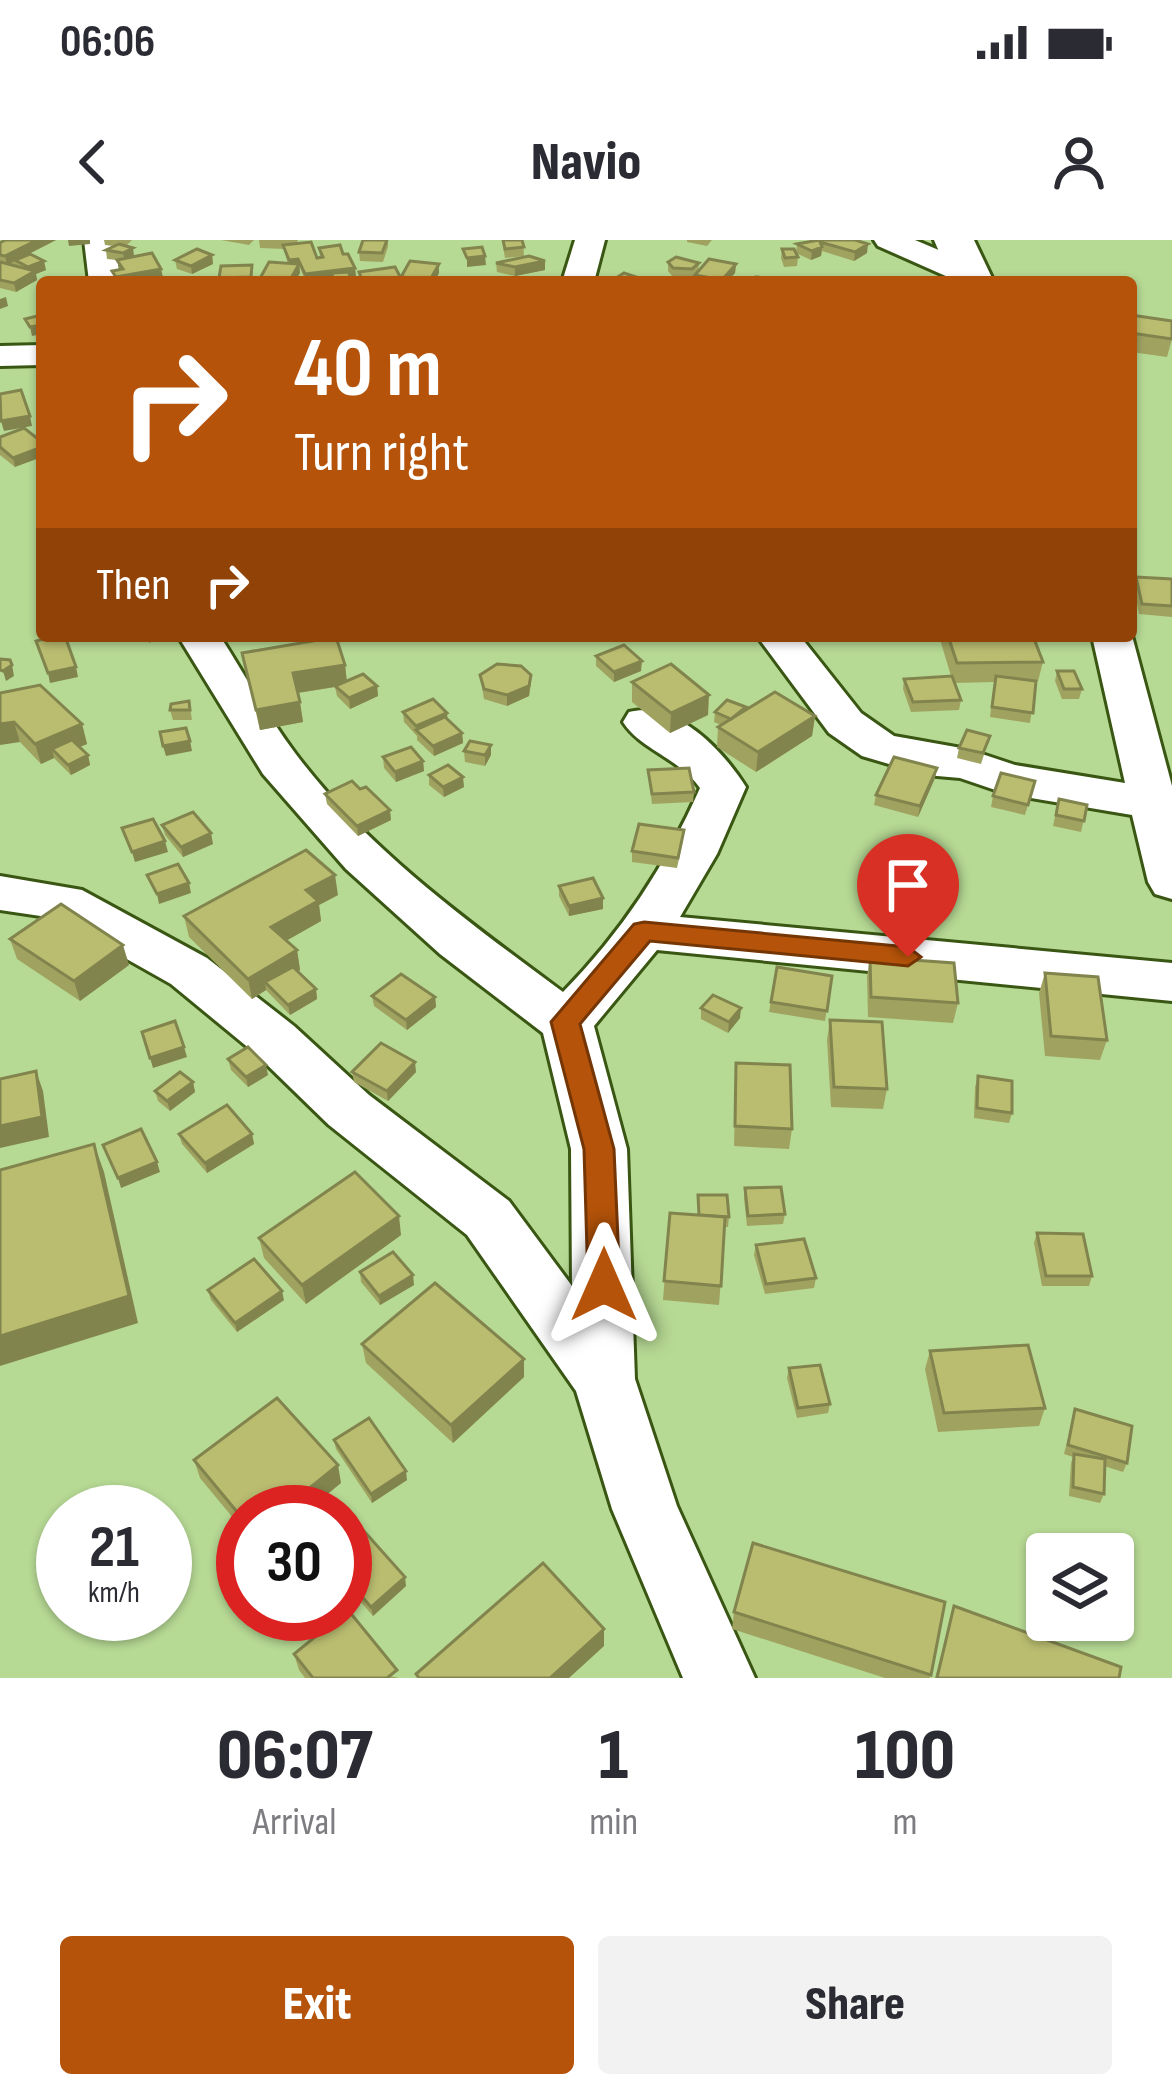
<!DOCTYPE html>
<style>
body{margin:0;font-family:"Sofia Sans Condensed",sans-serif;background:#f2f2f3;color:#2b2b33;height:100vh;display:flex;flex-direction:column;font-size:45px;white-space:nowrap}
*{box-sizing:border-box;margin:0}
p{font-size:39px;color:#7c7c81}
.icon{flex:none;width:66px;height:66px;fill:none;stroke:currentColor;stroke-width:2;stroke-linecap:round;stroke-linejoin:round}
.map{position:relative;height:1438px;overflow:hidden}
.side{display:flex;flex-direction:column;background:#fff;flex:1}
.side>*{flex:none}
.banner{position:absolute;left:36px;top:36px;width:1101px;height:366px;border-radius:12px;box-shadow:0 3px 9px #0004;background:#b45309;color:#fff;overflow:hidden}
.fabs{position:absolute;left:1026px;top:1293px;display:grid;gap:24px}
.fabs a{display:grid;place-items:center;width:108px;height:108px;border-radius:12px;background:#fff;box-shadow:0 3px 9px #0004;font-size:60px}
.speed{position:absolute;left:36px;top:1245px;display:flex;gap:24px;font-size:60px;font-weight:700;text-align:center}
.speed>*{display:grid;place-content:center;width:156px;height:156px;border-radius:50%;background:#fff;box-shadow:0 3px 9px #0004;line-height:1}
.speed small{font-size:30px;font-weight:400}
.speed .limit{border:18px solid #d22;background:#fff;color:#111}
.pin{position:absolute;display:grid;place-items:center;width:102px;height:102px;color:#fff;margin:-123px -51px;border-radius:50% 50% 50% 0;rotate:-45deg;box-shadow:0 0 12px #0007}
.pin .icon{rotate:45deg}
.me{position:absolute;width:132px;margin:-66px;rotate:0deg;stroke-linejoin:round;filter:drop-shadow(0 0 9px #0008)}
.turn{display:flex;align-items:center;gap:42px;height:252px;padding:0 60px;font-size:54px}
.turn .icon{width:156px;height:156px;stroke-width:2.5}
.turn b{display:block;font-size:84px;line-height:102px}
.then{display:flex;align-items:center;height:114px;padding:0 60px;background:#0003;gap:24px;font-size:45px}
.eta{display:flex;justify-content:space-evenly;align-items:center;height:204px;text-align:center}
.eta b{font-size:72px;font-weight:800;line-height:84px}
.action{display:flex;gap:24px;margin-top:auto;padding:24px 60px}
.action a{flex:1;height:138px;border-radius:12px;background:#b45309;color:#fff;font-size:48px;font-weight:800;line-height:138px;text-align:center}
.action a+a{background:#f2f2f3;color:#2b2b33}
.status{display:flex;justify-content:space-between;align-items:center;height:84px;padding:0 60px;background:#fff;direction:ltr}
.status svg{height:33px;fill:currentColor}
header{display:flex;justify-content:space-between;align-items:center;height:156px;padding:0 60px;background:#fff;font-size:54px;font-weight:800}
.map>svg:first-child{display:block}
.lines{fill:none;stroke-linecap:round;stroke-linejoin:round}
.minor-casing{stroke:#395713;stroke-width:6}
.secondary-casing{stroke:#395713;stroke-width:6}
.minor{fill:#fff;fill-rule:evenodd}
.secondary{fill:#fff;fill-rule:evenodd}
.wall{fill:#a0a360}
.shaded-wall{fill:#82844e}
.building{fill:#babd70;stroke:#82844e;stroke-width:3}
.route{fill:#b45309;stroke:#753606;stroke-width:3}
</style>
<div class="status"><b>06:06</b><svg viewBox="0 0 49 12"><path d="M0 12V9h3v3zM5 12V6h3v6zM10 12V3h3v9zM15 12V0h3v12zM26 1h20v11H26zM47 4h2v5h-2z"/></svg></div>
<header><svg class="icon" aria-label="back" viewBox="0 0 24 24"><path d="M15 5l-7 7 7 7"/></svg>Navio<svg class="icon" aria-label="person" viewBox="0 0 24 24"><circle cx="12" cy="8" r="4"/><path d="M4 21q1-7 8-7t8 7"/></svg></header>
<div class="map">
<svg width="1172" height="1438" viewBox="0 0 1172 1438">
<rect width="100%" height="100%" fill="#b6d994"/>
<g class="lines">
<defs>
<g id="minor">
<path d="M84 0H114L121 42H89Z"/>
<path d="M575 0H605L594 42H562Z"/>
<path d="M874 0H915L979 27 984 34 974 42 957 41 878 6Z"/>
<path d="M42 105V125L0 126V106Z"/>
<path d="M1131 392 1172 546V659L1155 654 1148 642 1132 575 1007 554 960 538 926 535 862 516 829 493 757 396H800L861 473 894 496 967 509 1015 525 1125 543 1092 396H1131Z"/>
<path d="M178 396H220C245 435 267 476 295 513 366 608 468 682 563 752 622 692 666 625 700 548 678 517 641 510 623 482L629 472C676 460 723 511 746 547L717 614 680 677 1172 723V761L657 710 594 786 627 909 635 1139 677 1266 755 1438H683L612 1269 576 1151 467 995 329 885 256 814 171 744 54 678 0 670V636L82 650 207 718 294 786 369 855 509 961 572 1046 571 909 543 793 440 714 346 629 263 534Z"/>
</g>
<path id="secondary" d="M934 0H974L994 42H952Z"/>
</defs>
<use href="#minor" class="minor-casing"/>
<use href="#secondary" class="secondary-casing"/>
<use href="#minor" class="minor"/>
<use href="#secondary" class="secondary"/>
</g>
<g class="wall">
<path d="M56 0 23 17 46 30 36 34 37 40 16 52 0 48V3Z"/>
<path d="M104 0H132L126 6 134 17 161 29 163 38 141 42H115L112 31 120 30 117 20 107 19 106 10 113 6 105 5Z"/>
<path d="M221 0H254L249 5Z"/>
<path d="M259 0H298L296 4 317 18 320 17 319 8 343 14 355 28 356 37 306 42 300 28V33L288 24 284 9 260 8Z"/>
<path d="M388 0V7L383 22 360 21 359 12Z"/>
<path d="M487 0H523L524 16 505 18 502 0Z"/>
<path d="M687 0H712L707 6 687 2Z"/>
<path d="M816 1 867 13 854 21 822 11 821 16 811 20 796 13 797 4Z"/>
<path d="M782 9 798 17 797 26 784 27 781 18Z"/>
<path d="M212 15 213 24 192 34 177 29 175 20Z"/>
<path d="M668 22 699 23 698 32 736 24 735 33 727 42H695L696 34 692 38 673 37 668 31Z"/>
<path d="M496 23 545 30 515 36 497 32Z"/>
<path d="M252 25V42H220L219 38Z"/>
<path d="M359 32 401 38 439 33 434 42H360Z"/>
<path d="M1131 75 1172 99 1167 117 1131 112Z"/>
<path d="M24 188 15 227 0 215V197Z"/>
<path d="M1136 337 1172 339V377L1139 374 1134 347Z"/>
<path d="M857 396H915L914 399 858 400Z"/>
<path d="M939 396H1033L1043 422 1038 441H1036L1030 483 990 477 994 442 954 443 961 460 959 470 911 472 903 449 904 439 951 436Z"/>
<path d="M242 413 345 425 347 441 377 446 378 456 350 469 337 456 335 447 298 453 303 482 260 490Z"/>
<path d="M596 416 641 431 614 442 596 426Z"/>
<path d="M1057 431 1082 449 1079 459H1062L1055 441Z"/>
<path d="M480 435 531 445 529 456 507 466 484 459Z"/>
<path d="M632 442 708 475 670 493 632 462Z"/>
<path d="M0 453 82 484 87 504 79 507 88 515 90 525 71 535 54 518 41 524 20 502Z"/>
<path d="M189 461 192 480H173L170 470Z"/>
<path d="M746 470 815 476 812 496 756 532 717 507 718 487 721 485 714 482 715 472Z"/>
<path d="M403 472 448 479 462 493 463 503 434 516 417 500V496L404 482Z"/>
<path d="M990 496 981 524 957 518 959 508Z"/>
<path d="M464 511 491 515 485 526 465 522Z"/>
<path d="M383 517 423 521 424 531 396 542 384 528Z"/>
<path d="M648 530 694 552 693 562 652 564Z"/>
<path d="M429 535 464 547 444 557 429 545Z"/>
<path d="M935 538 918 577 874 565 876 555Z"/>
<path d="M1035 541 1025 575 991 567 993 556Z"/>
<path d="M360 549 391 580 358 596 327 564 325 554Z"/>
<path d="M1059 559 1087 565 1081 592 1053 586Z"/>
<path d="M162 585 213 604 183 617 165 595Z"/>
<path d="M683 600 677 628 632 622V611Z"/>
<path d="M559 646 603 658V669L569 676 559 656Z"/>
<path d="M338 655 319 665 321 681 286 701 297 710 300 730 298 732 316 749 317 759 290 775 266 750 252 759 189 697 184 676Z"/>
<path d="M10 699 129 725 80 761 17 719Z"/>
<path d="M870 717 958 763 953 783 868 777 867 737Z"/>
<path d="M777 727 832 736 825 781 769 772Z"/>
<path d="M1045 733 1107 800 1100 820 1045 816 1039 753Z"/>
<path d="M372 756 435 757 436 767 407 790 374 766Z"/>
<path d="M701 768 740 778 728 793 701 779Z"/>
<path d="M830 780 887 849 883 869 831 867 827 800Z"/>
<path d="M228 819 268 835 248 847 231 830Z"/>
<path d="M736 823 792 889 789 909 734 906Z"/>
<path d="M352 832H416L388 861 354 842Z"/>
<path d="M978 836 1012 873 1009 883 974 878 975 847Z"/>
<path d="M193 842 195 852 170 871 158 861 155 851Z"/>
<path d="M179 894H252L254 904 207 933 182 904Z"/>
<path d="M745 948 785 974 783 984 747 986 744 958Z"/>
<path d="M698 955 729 977 728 987H725L719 1065 663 1060 670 973 698 975Z"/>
<path d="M1037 993 1092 1036 1089 1046H1042L1034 1003Z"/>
<path d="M401 995 306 1064 264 1018 259 998Z"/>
<path d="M756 1005 816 1038 814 1048 765 1054 754 1015Z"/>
<path d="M360 1032 414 1045 380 1065 361 1042Z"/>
<path d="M208 1050 284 1060 237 1092 211 1060Z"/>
<path d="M362 1104 524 1119V1137L453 1203 366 1123Z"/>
<path d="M930 1111 1045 1168 1039 1186 938 1192 925 1129Z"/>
<path d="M789 1128 830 1164 828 1173 797 1178 787 1138Z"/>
<path d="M1075 1169 1127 1223 1123 1232 1104 1226V1254L1100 1263 1069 1256 1071 1223 1073 1217 1064 1214Z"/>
<path d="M334 1200 407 1240 372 1263 336 1209Z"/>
<path d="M194 1220 341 1243 243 1272V1290L200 1238Z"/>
<path d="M345 1305 406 1346 373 1376 345 1344Z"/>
<path d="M1038 1342 1047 1345V1380H1075L1070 1394 1031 1383 1035 1351Z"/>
<path d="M945 1362 930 1438H885L732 1389 734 1372Z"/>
<path d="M954 1366 1119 1438H935Z"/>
<path d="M294 1414 399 1438H305L299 1430Z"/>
</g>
<g class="shaded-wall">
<path d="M37 0H56L7 25 5 16Z"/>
<path d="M68 0H90V4L69 6Z"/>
<path d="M868 4 867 13 854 21 855 12Z"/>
<path d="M822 7 821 16 811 20 812 11Z"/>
<path d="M133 8 134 16 125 22 123 13Z"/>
<path d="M212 15 213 24 192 34 191 26Z"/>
<path d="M485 16 486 25 467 27V18Z"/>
<path d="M298 19 300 33 295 42H289V20Z"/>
<path d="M44 21 46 30 36 34 37 40 16 52 14 43 30 34 28 27Z"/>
<path d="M545 21V30L515 36V27Z"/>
<path d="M439 24V33L434 42H430Z"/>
<path d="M736 24 735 33 727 42H722Z"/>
<path d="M355 28 356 37 306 42 305 34Z"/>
<path d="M161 29 163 38 139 42H117L116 37Z"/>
<path d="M6 57 8 66 0 69V59Z"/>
<path d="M42 85V94L32 96 30 87Z"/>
<path d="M30 176 32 186 4 191 1 181Z"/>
<path d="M42 207V217L15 227 13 218Z"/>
<path d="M148 396H161L149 403Z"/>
<path d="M642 421 641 431 614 442V432Z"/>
<path d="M12 425 14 436 6 441 3 431Z"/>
<path d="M345 425 347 445 296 453 293 433Z"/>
<path d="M76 427 78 437 50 443 48 433Z"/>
<path d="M531 435 529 456 507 466V455Z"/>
<path d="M377 446 378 456 350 469 349 458Z"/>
<path d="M709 455 708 475 670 493 671 473Z"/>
<path d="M300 462 303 482 260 490 256 470Z"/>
<path d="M447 473 448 483 416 490V486Z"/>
<path d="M815 476 812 496 756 532 758 512Z"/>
<path d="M14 482 20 502 0 505V484Z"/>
<path d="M82 484 87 504 59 516 52 509 54 518 41 524 35 504Z"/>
<path d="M462 493 463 503 434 516 433 506Z"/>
<path d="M190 501 192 511 166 516 163 506Z"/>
<path d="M491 505V515L485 526V515Z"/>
<path d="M88 515 90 525 71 535 68 525Z"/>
<path d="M423 521 424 531 396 542 395 532Z"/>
<path d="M937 528 935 538 918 577 920 566Z"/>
<path d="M463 537 464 547 444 557 443 547Z"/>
<path d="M390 570 391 580 358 596 357 586Z"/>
<path d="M211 593 213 604 183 617 181 607Z"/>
<path d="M165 601 168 612 135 622 132 612Z"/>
<path d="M335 635 338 655 319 665 321 681 275 707 271 687 306 650Z"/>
<path d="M189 643 191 653 159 664 157 654Z"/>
<path d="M603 658V669L569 676V666Z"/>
<path d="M123 705 129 725 80 761 74 741Z"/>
<path d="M297 710 300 730 270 748 265 742 266 750 252 759 248 739Z"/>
<path d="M316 749 317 759 290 775 288 765Z"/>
<path d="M435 757 436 767 407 790 406 780Z"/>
<path d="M741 768 740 778 728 793 729 782Z"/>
<path d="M184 807 187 817 153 828 150 818Z"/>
<path d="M415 822 416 832 388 861 387 851Z"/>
<path d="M266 825 268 835 248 847 246 837Z"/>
<path d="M36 831 43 851 49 897 0 908V886Z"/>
<path d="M193 842 195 852 170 871 167 861Z"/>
<path d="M252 894 254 904 207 933 205 923Z"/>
<path d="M94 904 104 932 138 1083 0 1126V1096Z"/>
<path d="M157 922 160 932 121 948 118 938Z"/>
<path d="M399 976 401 995 306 1064 302 1045Z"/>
<path d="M413 1035 414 1045 380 1065 379 1056Z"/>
<path d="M282 1051 284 1060 237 1092 235 1083Z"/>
<path d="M524 1119V1137L453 1203 451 1185Z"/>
<path d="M338 1225 341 1243 306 1272H280Z"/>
<path d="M406 1231 407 1240 372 1263 371 1254Z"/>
<path d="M405 1337 406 1346 373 1376 371 1367Z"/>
<path d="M604 1389V1406L569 1438H550Z"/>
</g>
<g class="building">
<path d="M5 0H37L5 16 0 15V3Z"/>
<path d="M363 0H387L382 13 359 12Z"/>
<path d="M503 0H522L524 7 505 9Z"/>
<path d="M819 0H855L868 4 855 12 820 2 822 7 812 11 797 4Z"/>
<path d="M311 2 317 18 323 17 319 8 340 5 343 14H348L355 28 305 34 298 19 289 20 283 5Z"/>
<path d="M119 4 133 8 123 13 106 10Z"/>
<path d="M482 7 485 16 467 18 463 9Z"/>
<path d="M197 9 212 15 191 26 175 20Z"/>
<path d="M782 9H794L798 17 785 18Z"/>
<path d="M152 13 161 29 116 37 112 31 123 29 117 20Z"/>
<path d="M30 14 44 21 28 27 15 20Z"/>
<path d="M529 16 545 21 515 27 496 23Z"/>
<path d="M676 17 699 23 692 29 673 28 668 22Z"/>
<path d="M709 19 736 24 722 40 695 35Z"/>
<path d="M410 21 439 24 430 40 401 37Z"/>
<path d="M0 22 35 31 14 43 0 40Z"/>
<path d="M269 22 299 24 289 42H258Z"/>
<path d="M252 25 251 37 219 38 221 26Z"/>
<path d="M395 27 403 42H363L359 32Z"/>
<path d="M349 32 351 42H333L332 33Z"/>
<path d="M624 33 639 38 633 42 613 40Z"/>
<path d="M756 37 794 40V42H755Z"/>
<path d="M42 75V85L30 87 25 79Z"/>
<path d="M1131 75 1172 81V99L1131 93Z"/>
<path d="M21 150 30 176 1 181 0 154Z"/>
<path d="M24 188 42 202V207L13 218 0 207V197Z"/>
<path d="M1136 337 1172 339V366L1142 364Z"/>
<path d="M57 396H65L76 427 48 433 36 401Z"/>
<path d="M948 396H1033L1043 422 957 423Z"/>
<path d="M336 397 345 425 293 433 300 462 256 470 242 413Z"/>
<path d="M624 405 642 421 614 432 596 416Z"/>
<path d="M0 419 10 420 12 425 3 431 0 430Z"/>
<path d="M497 424 521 426 531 435 529 446 507 455 484 449 480 435Z"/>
<path d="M671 424 709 455 671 473 632 442Z"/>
<path d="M1057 431H1074L1082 449H1064Z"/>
<path d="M363 434 377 446 349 458 335 446Z"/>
<path d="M952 436 961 460 913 462 904 439Z"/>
<path d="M996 436 1036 441 1033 473 992 467Z"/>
<path d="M40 445 82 484 35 504 14 482 0 484V453Z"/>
<path d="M775 452 815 476 758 512 718 487Z"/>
<path d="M433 459 447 473 416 486 403 472Z"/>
<path d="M727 460 746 467 731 479 715 472Z"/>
<path d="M189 461 190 470H170L171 464Z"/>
<path d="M445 477 462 493 433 506 416 490Z"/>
<path d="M186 488 190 501 163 506 160 492Z"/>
<path d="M967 490 990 496 983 513 959 508Z"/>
<path d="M72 500 88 515 68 525 52 509Z"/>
<path d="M470 501 491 505 485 515 464 511Z"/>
<path d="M411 507 423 521 395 532 383 517Z"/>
<path d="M894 517 937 528 920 566 876 555Z"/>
<path d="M448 525 463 537 443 547 429 535Z"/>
<path d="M689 528 694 552 652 554 648 530Z"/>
<path d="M1001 533 1035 541 1028 565 993 556Z"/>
<path d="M352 541 360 549 366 547 390 570 357 586 325 554Z"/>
<path d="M1059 559 1087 565 1084 581 1056 575Z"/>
<path d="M193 572 211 593 181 607 162 585Z"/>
<path d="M153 579 165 601 132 612 122 588Z"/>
<path d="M639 584 684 590 678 618 632 611Z"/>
<path d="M306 610 335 635 306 650 318 661 271 687 297 710 248 739 184 676Z"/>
<path d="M178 624 189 643 157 654 147 635Z"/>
<path d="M593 638 603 658 569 666 559 646Z"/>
<path d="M61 664 123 705 74 741 10 699Z"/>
<path d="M870 717 954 723 958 763 871 757Z"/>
<path d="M293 727 316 749 288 765 265 742Z"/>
<path d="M777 727 832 736 827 771 771 762Z"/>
<path d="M1045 733 1098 737 1107 800 1051 796Z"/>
<path d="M401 734 435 757 406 780 372 756Z"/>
<path d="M713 755 741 768 729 782 701 768Z"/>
<path d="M830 780 882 782 887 849 834 847Z"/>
<path d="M175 781 184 807 150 818 142 792Z"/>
<path d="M381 803 415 822 387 851 352 832Z"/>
<path d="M248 807 266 825 246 837 228 819Z"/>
<path d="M736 823 790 825 792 889 735 886Z"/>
<path d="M36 831 42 877 0 886V839Z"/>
<path d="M180 832 193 842 167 861 155 851Z"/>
<path d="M978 836 1012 841V873L977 868Z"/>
<path d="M227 865 252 894 205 923 179 894Z"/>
<path d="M141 889 157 922 118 938 103 905Z"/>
<path d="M94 904 129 1056 0 1096V930Z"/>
<path d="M355 932 399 976 302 1045 259 998Z"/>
<path d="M781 947 785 974 748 976 745 948Z"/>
<path d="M698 955H727L729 977 699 975Z"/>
<path d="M670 973 725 977 721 1046 664 1041Z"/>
<path d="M1037 993 1083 994 1092 1036H1046Z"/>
<path d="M804 999 816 1038 766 1044 756 1005Z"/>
<path d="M393 1012 413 1035 379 1056 360 1032Z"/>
<path d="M254 1019 282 1051 235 1083 208 1050Z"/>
<path d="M435 1043 524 1119 451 1185 362 1104Z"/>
<path d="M1028 1105 1045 1168 944 1173 930 1111Z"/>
<path d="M820 1125 830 1164 798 1168 789 1128Z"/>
<path d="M277 1158 338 1225 280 1272H243V1279L194 1220Z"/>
<path d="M1075 1169 1132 1186 1127 1223 1068 1205Z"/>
<path d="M369 1178 406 1231 371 1254 334 1200Z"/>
<path d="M1074 1214 1105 1219 1104 1254 1073 1247Z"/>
<path d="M363 1290 405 1337 371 1367 345 1337V1305Z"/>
<path d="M753 1303 945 1362 931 1435 734 1372Z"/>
<path d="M543 1323 604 1389 550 1438H419L416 1434Z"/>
<path d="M1038 1342 1047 1345V1378L1035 1375Z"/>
<path d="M954 1366 1121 1427 1119 1438H937Z"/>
<path d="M348 1370 397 1430 387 1438H313L294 1414Z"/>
<path d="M1054 1380H1075L1074 1386Z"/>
</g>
<path class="route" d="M644 682 908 707 921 717 908 726 650 701 580 784 614 909 620 1045 615 1054 604 1058 593 1054 588 1045 584 909 551 782 634 684Z"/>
</svg>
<div class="fabs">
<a><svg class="icon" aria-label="layers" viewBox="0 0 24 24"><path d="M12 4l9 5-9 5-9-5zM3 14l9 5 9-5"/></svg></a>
</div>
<div class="speed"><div>21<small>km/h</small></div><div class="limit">30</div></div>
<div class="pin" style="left:908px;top:717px;background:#d93025"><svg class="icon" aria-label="arrive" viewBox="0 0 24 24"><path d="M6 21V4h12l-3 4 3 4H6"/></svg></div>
<svg class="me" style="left:604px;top:1045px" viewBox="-20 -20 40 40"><path d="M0-17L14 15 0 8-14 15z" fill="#b45309" stroke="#fff" stroke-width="4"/></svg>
<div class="banner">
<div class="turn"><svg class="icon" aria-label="right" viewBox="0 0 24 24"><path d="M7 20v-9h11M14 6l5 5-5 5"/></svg><div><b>40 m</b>Turn right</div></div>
<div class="then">Then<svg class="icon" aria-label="right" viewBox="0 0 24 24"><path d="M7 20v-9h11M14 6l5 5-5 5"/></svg></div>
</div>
</div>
<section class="side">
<div class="eta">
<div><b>06:07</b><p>Arrival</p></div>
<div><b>1</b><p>min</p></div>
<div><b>100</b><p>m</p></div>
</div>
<div class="action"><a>Exit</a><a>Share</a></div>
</section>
